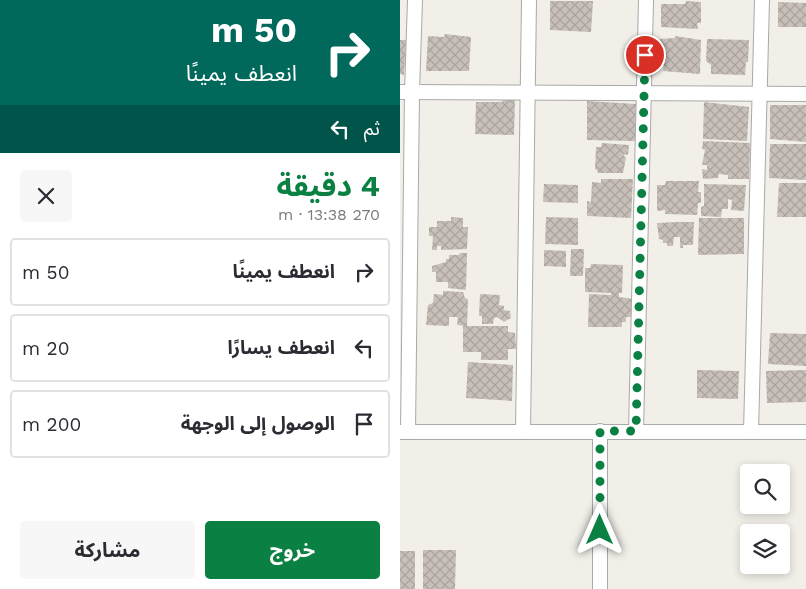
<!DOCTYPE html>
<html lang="ar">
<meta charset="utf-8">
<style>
body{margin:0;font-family:"Work Sans","Noto Sans Arabic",sans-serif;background:#f7f7f7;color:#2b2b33;direction:rtl;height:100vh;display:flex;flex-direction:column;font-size:19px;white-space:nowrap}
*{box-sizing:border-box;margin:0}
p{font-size:16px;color:#7c7c81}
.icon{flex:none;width:28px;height:28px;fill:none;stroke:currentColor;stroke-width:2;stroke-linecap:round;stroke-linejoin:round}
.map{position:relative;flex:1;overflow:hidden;direction:ltr}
.sheet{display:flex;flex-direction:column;background:#fff;width:400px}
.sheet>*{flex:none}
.top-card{background:#00695c;color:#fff;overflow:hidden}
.tools{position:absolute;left:340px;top:464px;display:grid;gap:10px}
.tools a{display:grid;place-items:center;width:50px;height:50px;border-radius:5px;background:#fff;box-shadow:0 2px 8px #0003;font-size:25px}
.pin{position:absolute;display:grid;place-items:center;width:42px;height:42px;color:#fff;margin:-21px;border:2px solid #fff;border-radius:50%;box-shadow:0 1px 5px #0007}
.me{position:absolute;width:55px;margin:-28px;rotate:0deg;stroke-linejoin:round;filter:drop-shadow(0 0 4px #0008)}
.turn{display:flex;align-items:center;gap:18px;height:105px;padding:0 20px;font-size:22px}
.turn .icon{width:65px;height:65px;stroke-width:2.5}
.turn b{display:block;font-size:35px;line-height:42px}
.then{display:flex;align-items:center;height:48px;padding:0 20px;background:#0003;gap:10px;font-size:19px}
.round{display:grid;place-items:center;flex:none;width:52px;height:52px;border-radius:5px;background:#f7f7f7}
.headline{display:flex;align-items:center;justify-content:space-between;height:85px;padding:0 20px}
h1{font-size:30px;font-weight:700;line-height:38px;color:#0b8043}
.action{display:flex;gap:10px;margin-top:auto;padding:10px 20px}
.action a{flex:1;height:58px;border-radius:5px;background:#0b8043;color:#fff;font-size:20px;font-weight:700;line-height:58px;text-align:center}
.action a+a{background:#f7f7f7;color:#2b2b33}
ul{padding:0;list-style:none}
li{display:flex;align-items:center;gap:15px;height:68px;margin:0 10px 8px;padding:0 10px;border:2px solid #e1e1e2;border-radius:5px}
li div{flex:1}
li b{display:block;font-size:19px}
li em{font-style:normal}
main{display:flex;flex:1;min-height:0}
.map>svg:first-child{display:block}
.building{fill:url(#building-cross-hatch)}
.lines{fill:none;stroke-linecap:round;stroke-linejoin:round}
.minor-casing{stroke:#a9a9a9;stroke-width:16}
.minor{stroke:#fff;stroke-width:14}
.route{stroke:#0b8043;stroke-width:9;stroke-dasharray:0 16.2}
</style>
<main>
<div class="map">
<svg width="406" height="589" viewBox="0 0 406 589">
<defs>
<pattern id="building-cross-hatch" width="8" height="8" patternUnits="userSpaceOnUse" patternTransform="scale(1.25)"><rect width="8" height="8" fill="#c7bfb8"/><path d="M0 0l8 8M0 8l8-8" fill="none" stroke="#aba49e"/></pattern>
</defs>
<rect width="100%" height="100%" fill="#f2efe9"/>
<g class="building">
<path d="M150 1H193L191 32 150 30Z"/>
<path d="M286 1 301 2V23H297L298 29 261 27V4H285Z"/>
<path d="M378 2 406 3V27H378Z"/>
<path d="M45 34 71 37 69 71H26L28 36 44 37Z"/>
<path d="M275 36 301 40 300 74 263 71 264 65 259 60 260 39 275 38Z"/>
<path d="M307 39 349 40 348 62H346L345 75 311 74V65L306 61Z"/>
<path d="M0 40H6L4 75 0 74Z"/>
<path d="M103 100H115L114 135 75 134 76 102H102Z"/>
<path d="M187 101 236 104 235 141 187 140Z"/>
<path d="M304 102 349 107 347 141 303 139Z"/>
<path d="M370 105H406V142L370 139Z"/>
<path d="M303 141 350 143 349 179H328V175L319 174 318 178 303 179 302 169 307 170V165H302L305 150 302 149Z"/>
<path d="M202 143 229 145 228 155 223 154 226 158 223 173H198L197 170 195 169 196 147H201Z"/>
<path d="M370 144H406V180L369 178Z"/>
<path d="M201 179H233L231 218 187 216V201L191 202 192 182 201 183Z"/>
<path d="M266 181H299L298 192H301V203H298L297 215 265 214V210L257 211V185H265Z"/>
<path d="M379 183H406V217H377Z"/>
<path d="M144 184 178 185V203L143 202Z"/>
<path d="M304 184 346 185 344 211 331 210 332 200 328 199V209H322L321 217 301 216V207L304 206Z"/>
<path d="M51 217 63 218V227H68L67 249 41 250V246H37V250H32L33 236H29V227H37V221H51Z"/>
<path d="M146 217 178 218V245L145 244Z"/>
<path d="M299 218H344V254L298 255Z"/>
<path d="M278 222H294L293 245H283V248H280V237H274L273 246H267V243H263V240L259 239 257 223Z"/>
<path d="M171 249H184L183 276H170Z"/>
<path d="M144 250 166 251V267L144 266Z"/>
<path d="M60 253H67L66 290 48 288V282H36V272H32V266L46 262V259H49V255H59Z"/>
<path d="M191 264 223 265 222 293H219V297L233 299V317H226V322H222V327H188L189 294 211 295V293L185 292V268H190Z"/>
<path d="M43 291 63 292 65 298 68 299 67 326 57 325 58 317H49V326L26 325 28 305 33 303 34 294 43 295Z"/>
<path d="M80 294 100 295 99 305 104 306V310L110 311 111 318 104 322 97 317 94 318 93 324H82V316H79Z"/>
<path d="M63 326H108V332L115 333 116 349H108V360H81V352H63Z"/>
<path d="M370 333 406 334V366L368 364Z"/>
<path d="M68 362 113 365 112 401 66 398Z"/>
<path d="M297 370 339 371 338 399 297 398Z"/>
<path d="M406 370V402L367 403 366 371Z"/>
<path d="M23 550H56L55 589H23Z"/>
<rect x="0" y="551" width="15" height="38"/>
</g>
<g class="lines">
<defs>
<g id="minor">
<path d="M0 92 406 94"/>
<path d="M200 431V589"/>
<path d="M236 431 246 0"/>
<path d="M0 432H406"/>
<path d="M8 432 12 92 15 0"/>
<path d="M123 432 129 0"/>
<path d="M351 432 362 0"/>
</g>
</defs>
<use href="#minor" class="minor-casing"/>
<use href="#minor" class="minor"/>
</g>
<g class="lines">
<path class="route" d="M200 530V431H236L245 55"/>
</g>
</svg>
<div class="tools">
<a><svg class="icon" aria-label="search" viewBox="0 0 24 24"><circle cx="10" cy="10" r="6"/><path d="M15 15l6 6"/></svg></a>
<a><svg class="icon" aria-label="layers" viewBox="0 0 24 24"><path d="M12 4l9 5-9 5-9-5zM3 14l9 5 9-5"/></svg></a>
</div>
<div class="pin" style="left:245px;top:55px;background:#d93025"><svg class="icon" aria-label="arrive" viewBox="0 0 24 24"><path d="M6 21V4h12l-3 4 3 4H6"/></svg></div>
<svg class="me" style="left:200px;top:530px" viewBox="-20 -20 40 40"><path d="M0-17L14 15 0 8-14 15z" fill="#0b8043" stroke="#fff" stroke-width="4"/></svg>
</div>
<section class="sheet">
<div class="top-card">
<div class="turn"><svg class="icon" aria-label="right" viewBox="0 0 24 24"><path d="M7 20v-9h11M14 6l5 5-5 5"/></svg><div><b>50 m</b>انعطف يمينًا</div></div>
<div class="then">ثم<svg class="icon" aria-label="left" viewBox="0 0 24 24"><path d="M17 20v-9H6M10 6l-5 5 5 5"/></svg></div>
</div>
<div class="headline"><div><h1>4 دقيقة</h1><p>270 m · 13:38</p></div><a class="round"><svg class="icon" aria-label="close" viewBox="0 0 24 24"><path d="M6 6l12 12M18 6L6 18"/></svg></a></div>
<ul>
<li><svg class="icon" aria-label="right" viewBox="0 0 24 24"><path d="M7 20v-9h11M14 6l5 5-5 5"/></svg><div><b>انعطف يمينًا</b></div><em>50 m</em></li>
<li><svg class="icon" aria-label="left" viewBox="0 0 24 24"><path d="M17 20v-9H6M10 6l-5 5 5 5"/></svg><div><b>انعطف يسارًا</b></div><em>20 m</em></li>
<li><svg class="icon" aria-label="arrive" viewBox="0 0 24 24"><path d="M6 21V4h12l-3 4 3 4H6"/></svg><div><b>الوصول إلى الوجهة</b></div><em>200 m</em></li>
</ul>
<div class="action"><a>خروج</a><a>مشاركة</a></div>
</section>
</main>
